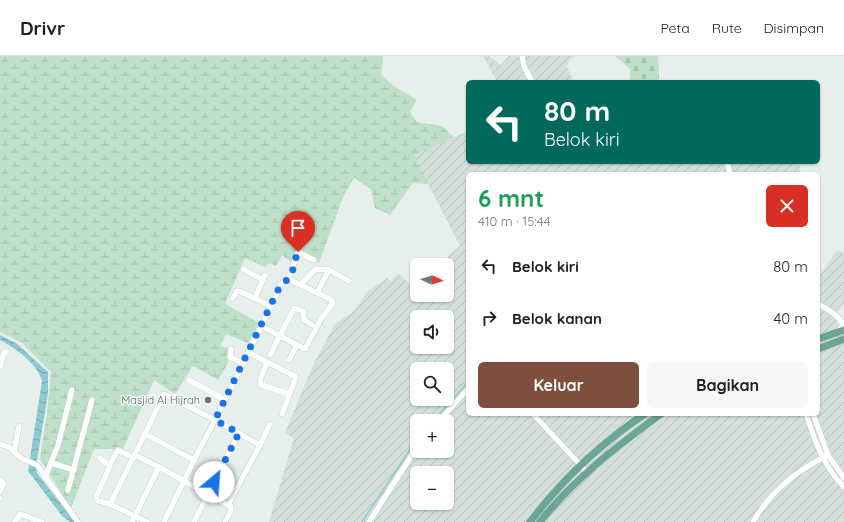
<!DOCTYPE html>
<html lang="id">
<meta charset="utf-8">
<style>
body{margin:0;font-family:Quicksand,sans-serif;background:#f6f6f6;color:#202124;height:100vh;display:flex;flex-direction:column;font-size:15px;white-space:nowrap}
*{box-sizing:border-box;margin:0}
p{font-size:13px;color:#757577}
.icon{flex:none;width:22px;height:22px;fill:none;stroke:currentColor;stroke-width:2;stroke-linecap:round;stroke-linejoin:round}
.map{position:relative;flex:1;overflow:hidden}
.side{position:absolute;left:466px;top:116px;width:354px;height:244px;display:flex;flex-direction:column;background:#fff;border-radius:6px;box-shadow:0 1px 3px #0004}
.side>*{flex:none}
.banner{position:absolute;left:466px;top:24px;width:354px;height:84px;border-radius:6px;box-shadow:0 1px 3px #0004;background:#00695c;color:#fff;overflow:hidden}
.needle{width:26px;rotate:94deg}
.buttons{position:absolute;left:410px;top:202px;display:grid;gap:8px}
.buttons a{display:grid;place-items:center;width:44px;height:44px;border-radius:6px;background:#fff;box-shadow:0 1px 3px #0004;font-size:20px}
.pin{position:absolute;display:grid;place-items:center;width:34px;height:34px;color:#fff;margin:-41px -17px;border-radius:50% 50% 50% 0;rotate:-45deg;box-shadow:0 0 4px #0007}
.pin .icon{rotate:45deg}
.me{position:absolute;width:44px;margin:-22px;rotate:27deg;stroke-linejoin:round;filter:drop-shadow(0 0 3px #0008)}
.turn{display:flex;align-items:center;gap:14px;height:84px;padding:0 12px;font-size:18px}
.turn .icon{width:52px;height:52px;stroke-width:2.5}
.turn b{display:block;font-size:28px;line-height:34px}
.round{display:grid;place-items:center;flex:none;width:42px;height:42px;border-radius:6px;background:#f6f6f6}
.overview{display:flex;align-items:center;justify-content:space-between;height:68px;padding:0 12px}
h1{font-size:24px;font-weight:800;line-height:30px;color:#1e9e55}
.button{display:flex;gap:8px;margin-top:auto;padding:8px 12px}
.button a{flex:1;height:46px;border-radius:6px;background:#7f4e3f;color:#fff;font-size:16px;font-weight:800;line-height:46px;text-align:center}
.button a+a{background:#f6f6f6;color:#202124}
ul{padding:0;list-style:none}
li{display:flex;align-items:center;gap:12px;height:52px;padding:0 12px}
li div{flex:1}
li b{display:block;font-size:15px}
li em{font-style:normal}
header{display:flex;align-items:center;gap:24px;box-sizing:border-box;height:56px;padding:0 20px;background:#fff;border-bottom:1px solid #e0e0e0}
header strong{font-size:19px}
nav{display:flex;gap:22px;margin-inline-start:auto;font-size:14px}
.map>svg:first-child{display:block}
.industrial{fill:url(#industrial-furrows);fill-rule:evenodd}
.wetland{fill:url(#wetland-marsh)}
.cemetery{fill:url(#cemetery-stones)}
.water{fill:url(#water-waves)}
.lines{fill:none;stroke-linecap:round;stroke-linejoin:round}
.stream{stroke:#8ec9d4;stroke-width:1.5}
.minor-casing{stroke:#a8b8b2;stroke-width:6}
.major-casing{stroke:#c2cac8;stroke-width:8}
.minor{stroke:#fff;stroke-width:5.5}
.major{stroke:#6aa596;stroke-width:7}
.route{stroke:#1a73e8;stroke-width:7;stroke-dasharray:0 12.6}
.worship-dot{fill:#6b7280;stroke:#f7fbf9;stroke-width:1.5}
.labels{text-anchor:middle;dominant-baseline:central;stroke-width:3;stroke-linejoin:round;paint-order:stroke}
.worship-label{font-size:11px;fill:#5b616d;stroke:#f7fbf9;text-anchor:end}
</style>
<header>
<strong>Drivr</strong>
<nav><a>Peta</a><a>Rute</a><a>Disimpan</a></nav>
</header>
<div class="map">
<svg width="844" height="466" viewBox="0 0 844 466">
<defs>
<pattern id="industrial-furrows" width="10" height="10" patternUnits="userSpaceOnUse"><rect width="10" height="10" fill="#d4dfda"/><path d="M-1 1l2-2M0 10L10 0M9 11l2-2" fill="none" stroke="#b6c1bc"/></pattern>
<pattern id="wetland-marsh" width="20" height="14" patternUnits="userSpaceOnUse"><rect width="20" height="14" fill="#bfe0c8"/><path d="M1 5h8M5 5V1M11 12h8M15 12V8" fill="none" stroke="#a4c1ad"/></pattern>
<pattern id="cemetery-stones" width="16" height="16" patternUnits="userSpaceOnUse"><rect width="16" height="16" fill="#bfe0c8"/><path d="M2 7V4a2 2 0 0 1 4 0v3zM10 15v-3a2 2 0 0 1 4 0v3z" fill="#a4c1ad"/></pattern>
<pattern id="water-waves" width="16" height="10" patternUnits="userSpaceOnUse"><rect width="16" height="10" fill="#8ec9d4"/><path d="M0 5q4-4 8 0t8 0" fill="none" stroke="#74a5ad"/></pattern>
</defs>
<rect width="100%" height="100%" fill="#e6efeb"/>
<g class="industrial">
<path d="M483 0H489L501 9 509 0H576L569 4 567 11 574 26H497Z"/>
<path d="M468 75V106H799L801 118H468V358H818V222L837 194 844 197V248L834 261 839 268H844V466H269L294 382 285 377 314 307 335 268 353 256 368 235 387 222 391 225 398 217 413 231 417 227V239H447V209H438L460 190 413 99ZM417 261H447V291H417ZM417 313H447V343H417ZM417 365H447V395H417ZM417 417H447V447H417Z"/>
</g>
<path class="wetland" d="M0 0H383L381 19 394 30 417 44 410 56 417 66 442 70 454 81 414 99 429 128 413 127 390 159 375 152 371 133 354 122 343 141 319 207 299 196 294 208 282 199 276 210 270 207 265 211 245 202 225 248 259 267 248 287 226 278 220 290 228 292V307L218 324 193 310 175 338 154 324 123 393H94L71 452 40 403 47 357 51 316 22 287 0 276Z"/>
<path class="cemetery" d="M615 0H658L659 23 654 26H630V13Z"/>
<path class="water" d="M0 279 16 287 48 316V337L36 410 37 417 75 466H70L62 460 28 415 42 325C37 307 16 293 0 284Z"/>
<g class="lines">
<g class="stream">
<path d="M433 365 468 326"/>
<path d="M362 466 417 383"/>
</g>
<defs>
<g id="minor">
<path d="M522 0 524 10 532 26"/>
<path d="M727 106 730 118"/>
<path d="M243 213 263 224"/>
<path d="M288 223C293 212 294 205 298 196L314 204"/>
<path d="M301 228 316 213 329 214 349 225"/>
<path d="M317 237 329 214"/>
<path d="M255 242 265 219"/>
<path d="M818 248C828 254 837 258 843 268L839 275"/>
<path d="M261 270 305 293 321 263 333 247 330 243 288 223 282 227 271 250"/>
<path d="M231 293 230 301 242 307"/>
<path d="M248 296 296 321 282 358"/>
<path d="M270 299 294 252 303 255 304 264 312 269"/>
<path d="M289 304 297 289"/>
<path d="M267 306 260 324 261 329 290 338"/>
<path d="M0 311 4 296H7"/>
<path d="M189 324 225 344 215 364 260 389 228 449 208 438 239 377"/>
<path d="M225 344 271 250 239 235H237L233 242"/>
<path d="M533 358 587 416"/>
<path d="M806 358C815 385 824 411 844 431"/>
<path d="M813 358 828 399 844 422"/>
<path d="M439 365 468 333"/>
<path d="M145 378 164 338 215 364 194 404"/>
<path d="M0 388 9 391 21 402 37 409 78 466"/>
<path d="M260 389 270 368"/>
<path d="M14 396 19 370"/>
<path d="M100 402 110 410 96 441 98 445 110 448"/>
<path d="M51 407 74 414"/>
<path d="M110 408 118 394 134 402"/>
<path d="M45 422 58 389 72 334"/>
<path d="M0 424 4 427 0 435"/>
<path d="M68 434 92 344"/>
<path d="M0 442V443"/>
<path d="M15 466 20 458 42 466"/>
<path d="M132 466 159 411 135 399"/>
<path d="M147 466 110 448 145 378 194 404 184 425 159 411"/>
<path d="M164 466 184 425 208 438 194 466"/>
<path d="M225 466 231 455V450L228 449"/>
<path d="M369 466 417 391"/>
<path d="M753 466C771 435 796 415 828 399"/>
</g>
<g id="major">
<path d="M818 283 844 274"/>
<path d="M818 293 844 283"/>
<path d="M530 466C562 424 601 387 645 358"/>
<path d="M540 466C574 423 617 390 661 358"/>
</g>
</defs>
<use href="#minor" class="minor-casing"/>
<use href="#major" class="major-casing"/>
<use href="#minor" class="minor"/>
<use href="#major" class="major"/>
</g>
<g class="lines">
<path class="route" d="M214 426 239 377 215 364 278 234C281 229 286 226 289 221 295 213 294 204 298 196"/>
</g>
<circle class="worship-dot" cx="208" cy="344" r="4"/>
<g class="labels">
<g class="worship-label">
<text x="200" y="344">Masjid Al Hijrah</text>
</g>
</g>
</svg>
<div class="buttons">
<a><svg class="needle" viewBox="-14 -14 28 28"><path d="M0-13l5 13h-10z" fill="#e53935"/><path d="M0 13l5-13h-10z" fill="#757577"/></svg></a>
<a><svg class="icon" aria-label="sound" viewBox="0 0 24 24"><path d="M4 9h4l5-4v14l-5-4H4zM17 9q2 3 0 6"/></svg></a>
<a><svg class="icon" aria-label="search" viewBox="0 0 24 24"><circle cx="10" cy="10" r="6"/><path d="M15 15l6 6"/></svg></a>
<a>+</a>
<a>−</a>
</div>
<div class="pin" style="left:298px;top:196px;background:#d93025"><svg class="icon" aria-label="arrive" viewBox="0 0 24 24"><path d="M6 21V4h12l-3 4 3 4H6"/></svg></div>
<svg class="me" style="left:214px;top:426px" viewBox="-20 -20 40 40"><circle r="19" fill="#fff"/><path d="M0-13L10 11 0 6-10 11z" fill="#1a73e8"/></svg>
<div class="banner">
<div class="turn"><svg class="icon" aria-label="left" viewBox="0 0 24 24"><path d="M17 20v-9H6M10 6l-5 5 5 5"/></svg><div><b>80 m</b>Belok kiri</div></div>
</div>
<section class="side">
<div class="overview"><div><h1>6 mnt</h1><p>410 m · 15:44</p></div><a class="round" style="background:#d93025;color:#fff"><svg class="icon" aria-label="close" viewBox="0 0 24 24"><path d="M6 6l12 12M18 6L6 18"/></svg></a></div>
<ul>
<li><svg class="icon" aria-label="left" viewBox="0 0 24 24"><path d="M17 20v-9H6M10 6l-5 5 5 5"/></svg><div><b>Belok kiri</b></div><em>80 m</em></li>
<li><svg class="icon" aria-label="right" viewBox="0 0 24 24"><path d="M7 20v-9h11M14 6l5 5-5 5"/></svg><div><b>Belok kanan</b></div><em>40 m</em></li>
</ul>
<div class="button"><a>Keluar</a><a>Bagikan</a></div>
</section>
</div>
